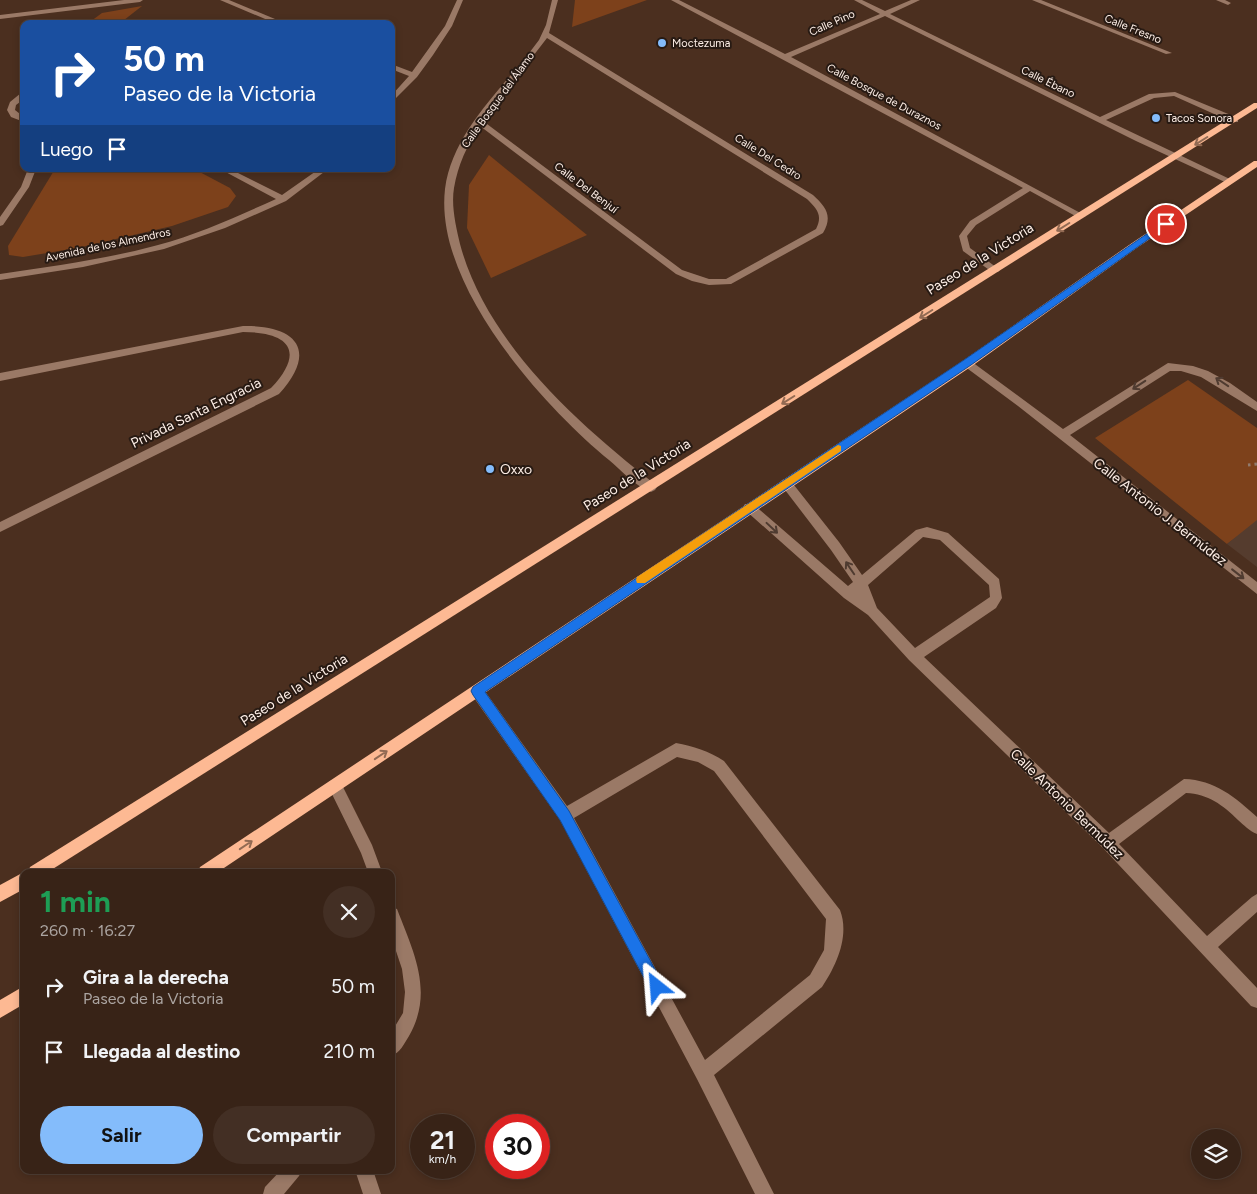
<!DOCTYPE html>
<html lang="es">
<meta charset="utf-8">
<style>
body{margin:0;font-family:Figtree,sans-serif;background:#432f24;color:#f1f3f6;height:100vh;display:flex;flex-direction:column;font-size:19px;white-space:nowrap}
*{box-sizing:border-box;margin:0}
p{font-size:16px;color:#aba4a1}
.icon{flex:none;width:28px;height:28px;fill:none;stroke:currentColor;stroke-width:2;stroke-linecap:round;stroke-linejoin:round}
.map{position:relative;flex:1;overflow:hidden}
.drawer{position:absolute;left:20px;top:869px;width:375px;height:305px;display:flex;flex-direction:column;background:#382317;border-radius:10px;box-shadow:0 2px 8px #0003,0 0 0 1px #524036}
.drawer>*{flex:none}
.top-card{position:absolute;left:20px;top:20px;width:375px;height:152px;border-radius:10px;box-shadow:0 2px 8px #0003,0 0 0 1px #524036;background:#1a4fa0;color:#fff;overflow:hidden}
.tools{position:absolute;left:1191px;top:1129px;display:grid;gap:10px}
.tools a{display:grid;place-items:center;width:50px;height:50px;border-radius:50%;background:#382317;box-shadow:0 2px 8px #0003,0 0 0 1px #524036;font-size:25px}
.speed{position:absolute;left:410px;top:1114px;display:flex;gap:10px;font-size:25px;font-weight:700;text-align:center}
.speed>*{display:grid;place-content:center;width:65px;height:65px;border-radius:50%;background:#382317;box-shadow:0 2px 8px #0003,0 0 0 1px #524036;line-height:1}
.speed small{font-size:12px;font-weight:400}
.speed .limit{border:8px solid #d22;background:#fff;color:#111}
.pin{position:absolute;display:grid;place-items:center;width:42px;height:42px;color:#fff;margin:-21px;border:2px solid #fff;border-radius:50%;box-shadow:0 1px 5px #0007}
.me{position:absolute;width:55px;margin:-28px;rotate:332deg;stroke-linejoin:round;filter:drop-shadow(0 0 4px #0008)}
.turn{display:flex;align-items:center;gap:18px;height:105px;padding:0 20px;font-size:22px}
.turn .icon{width:65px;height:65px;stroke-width:2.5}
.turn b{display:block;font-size:35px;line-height:42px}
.then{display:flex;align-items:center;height:48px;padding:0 20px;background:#0003;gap:10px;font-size:19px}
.round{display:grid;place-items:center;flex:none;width:52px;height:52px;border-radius:26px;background:#432f24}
.head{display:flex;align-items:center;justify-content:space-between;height:85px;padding:0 20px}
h1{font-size:30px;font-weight:700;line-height:38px;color:#1e9e55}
.cta{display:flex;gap:10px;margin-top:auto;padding:10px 20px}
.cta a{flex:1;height:58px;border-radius:30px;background:#84bcfb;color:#111;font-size:20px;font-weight:700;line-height:58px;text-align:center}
.cta a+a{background:#432f24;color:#f1f3f6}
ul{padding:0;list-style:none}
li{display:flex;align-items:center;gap:15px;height:65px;padding:0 20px}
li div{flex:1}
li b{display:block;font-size:19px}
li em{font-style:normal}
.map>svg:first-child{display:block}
.green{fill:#7d411b}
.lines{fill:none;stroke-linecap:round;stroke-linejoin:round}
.path{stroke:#927b6e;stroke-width:3;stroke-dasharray:2.5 4;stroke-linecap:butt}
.minor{fill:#9a7966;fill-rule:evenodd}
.major{fill:#fdb993;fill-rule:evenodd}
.wall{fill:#553c2e}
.oneway{stroke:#926a53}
.oneway2{stroke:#4f3b30}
.route{fill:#1a73e8;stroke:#114b97}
.slow{fill:#f59e0b}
.poi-dot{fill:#84bcfb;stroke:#271a13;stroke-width:2}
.labels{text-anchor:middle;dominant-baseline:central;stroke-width:4;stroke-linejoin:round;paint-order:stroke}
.far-street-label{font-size:11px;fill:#feefe7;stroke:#271a13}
.far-poi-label{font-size:11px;fill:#feefe7;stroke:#271a13;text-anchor:start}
.street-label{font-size:14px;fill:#feefe7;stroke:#271a13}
.poi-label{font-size:14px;fill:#feefe7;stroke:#271a13;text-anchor:start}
</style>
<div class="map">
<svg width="1257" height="1194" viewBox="0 0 1257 1194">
<rect width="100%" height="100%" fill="#4b2f1f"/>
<g class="green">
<path d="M575 0H647L572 27Z"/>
<path d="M142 6 119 24H87L102 13Z"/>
<path d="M489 155 587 235 491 278 467 228 469 185Z"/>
<path d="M55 169H194L230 188 236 196 228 207 172 226 77 248 23 257 9 255 8 246Z"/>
<path d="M1188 380 1257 428V522L1227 544 1095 438Z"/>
</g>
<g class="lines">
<path class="path" d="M1248 465 1257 464"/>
<g class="minor">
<path d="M124 0H143L140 2 0 19V15Z"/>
<path d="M220 0H229L287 24H277Z"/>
<path d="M457 0H463L452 26 433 55 417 77 391 103V96L409 76 391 69V64L412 72 445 26Z"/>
<path d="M552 0H558L549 33 813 195C826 207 833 216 823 233L731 284 709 285 692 281 676 274 480 126C467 145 458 165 454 188 451 206 456 227 460 244 486 342 578 424 655 484L657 487 655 490 651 492C636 487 621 470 609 460 541 404 434 284 445 189 453 129 506 86 539 40L546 25ZM547 38 807 199C817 209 823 215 816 229L726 279H709L682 270 483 121Z"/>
<path d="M671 0H679L785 54 880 14 854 0H862L885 11 911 0H920L890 14 1100 117 1149 94 1175 92 1238 118V122H1232L1174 96 1154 98 1106 120 1234 181 1227 183 1136 141 885 16 791 57 1086 216 1079 218 1030 191 976 225 967 236 970 248 1000 270 998 272H992L963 251 959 236 970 221 1023 188Z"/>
<path d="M1032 0H1041L1172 53 1166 54Z"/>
<path d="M1216 0H1225L1231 3 1228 5Z"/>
<path d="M21 93H24V99L16 105 15 110 24 117V122L11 117 7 110 10 102Z"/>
<path d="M28 169H36L29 187 3 225 0 226V217L21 187Z"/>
<path d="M220 169H230L282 195 319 169H328L286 201 225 228 164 249 83 267 0 280V274C53 266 107 259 158 245 199 234 238 216 276 199Z"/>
<path d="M243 326C296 325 319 350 279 394L0 532V522L271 388C306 351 289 332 243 332L0 381V373Z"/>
<path d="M968 359 1063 429 1168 363 1193 366 1208 371 1230 383 1257 402V411L1201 377 1181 371H1170L1070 435 1257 582V594L1018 406 964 366V360Z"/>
<path d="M786 479 790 480 839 542 862 575 916 530 927 527 948 533 999 579 1002 598 996 608 924 657 1109 833 1184 779C1215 780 1235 797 1257 817V834C1249 831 1244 825 1238 820 1223 805 1208 794 1186 793L1119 844 1207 936 1252 897 1257 894V912L1218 947 1257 988V1008L1251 1006 1103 848 909 660 868 615 844 598 745 510 743 507 745 504H753L848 586 853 582 831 550 782 486 780 483 782 480ZM923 537 940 540 989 585 990 597 915 648 877 608 868 585Z"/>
<path d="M477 685 482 687 567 806 676 743C693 746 709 751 724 761L840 910C850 936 836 966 822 987L714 1075 774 1194H755L697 1079 560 820 472 695 470 691 472 687ZM677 757 698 762 714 771 826 919 824 950 810 975 705 1060 574 818Z"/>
<path d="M335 779 340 781 372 845 382 872H368L361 853 328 786 330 781Z"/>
<path d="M391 907 397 909C414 953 434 992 409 1036 404 1044 400 1053 391 1056V1033L403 1013 405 992 402 969 391 936Z"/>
<path d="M281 1170H302L299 1176 284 1194H263L265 1187Z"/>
<path d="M355 1170H373L381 1194H363Z"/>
</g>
<g class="major">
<path d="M1254 103H1257V108L48 872H28L30 867Z"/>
<path d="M1254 161H1257V167L1138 247 972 366 218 872H198L200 867 964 360 1132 243Z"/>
<path d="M24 872V889L0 902V885Z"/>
<path d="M24 986V1004L0 1018V1000Z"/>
</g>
</g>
<path class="wall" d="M1257 520V567L1227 544Z"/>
<defs><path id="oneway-shaft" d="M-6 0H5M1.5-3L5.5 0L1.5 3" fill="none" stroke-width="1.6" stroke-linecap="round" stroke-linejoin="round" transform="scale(1.25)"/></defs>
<g class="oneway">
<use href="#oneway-shaft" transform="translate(1201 141) rotate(148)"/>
<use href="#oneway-shaft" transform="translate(1063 227) rotate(148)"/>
<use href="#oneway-shaft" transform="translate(926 314) rotate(148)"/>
<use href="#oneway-shaft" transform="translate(788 400) rotate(148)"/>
<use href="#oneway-shaft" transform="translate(381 755) rotate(-34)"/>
<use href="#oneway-shaft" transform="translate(246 845) rotate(-34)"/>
</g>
<g class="oneway2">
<use href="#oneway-shaft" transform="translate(1222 382) rotate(-146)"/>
<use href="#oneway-shaft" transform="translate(1139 385) rotate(147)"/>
<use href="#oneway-shaft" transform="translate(772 528) rotate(43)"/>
<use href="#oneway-shaft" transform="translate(850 568) rotate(-124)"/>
<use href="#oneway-shaft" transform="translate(1238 574) rotate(38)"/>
</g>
<path class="route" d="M1164 222 1170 224 971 365 485 692 569 811 662 982 665 987 662 993 657 995 652 993 560 820 473 695 471 691 473 687 964 360Z"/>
<path class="slow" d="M838 445 841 446V451L645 583H637L636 580 637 577Z"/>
<g class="poi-dot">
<circle cx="662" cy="43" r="5"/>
<circle cx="1156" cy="118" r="5"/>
<circle cx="490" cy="469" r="5"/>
</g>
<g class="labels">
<g class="far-street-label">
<text transform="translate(832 23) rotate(-24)">Calle Pino</text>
<text transform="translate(1133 29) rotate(22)">Calle Fresno</text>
<text transform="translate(1048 82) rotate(26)">Calle Ébano</text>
<text transform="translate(884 97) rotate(28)">Calle Bosque de Duraznos</text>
<text transform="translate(498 100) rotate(-54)">Calle Bosque del Álamo</text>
<text transform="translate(768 157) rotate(32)">Calle Del Cedro</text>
<text transform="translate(586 188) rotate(37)">Calle Del Benjuí</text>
<text transform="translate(108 245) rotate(-12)">Avenida de los Almendros</text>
</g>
<g class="far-poi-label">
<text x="672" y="43">Moctezuma</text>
<text x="1166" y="118">Tacos Sonora</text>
</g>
<g class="street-label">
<text transform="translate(980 259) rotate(-32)">Paseo de la Victoria</text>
<text transform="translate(196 413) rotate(-26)">Privada Santa Engracia</text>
<text transform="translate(637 475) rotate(-32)">Paseo de la Victoria</text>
<text transform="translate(1160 512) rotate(38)">Calle Antonio J. Bermúdez</text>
<text transform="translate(294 690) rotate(-32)">Paseo de la Victoria</text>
<text transform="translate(1067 804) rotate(44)">Calle Antonio Bermúdez</text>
</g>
<g class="poi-label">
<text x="500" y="469">Oxxo</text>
</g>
</g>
</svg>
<div class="tools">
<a><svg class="icon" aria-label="layers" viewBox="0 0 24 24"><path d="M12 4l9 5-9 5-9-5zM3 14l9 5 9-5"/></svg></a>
</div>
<div class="speed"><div>21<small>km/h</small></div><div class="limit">30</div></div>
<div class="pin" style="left:1166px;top:224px;background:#d93025"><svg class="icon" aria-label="arrive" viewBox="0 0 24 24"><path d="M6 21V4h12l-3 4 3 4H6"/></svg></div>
<svg class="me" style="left:657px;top:987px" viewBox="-20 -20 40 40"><path d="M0-17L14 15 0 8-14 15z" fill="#1a73e8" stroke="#fff" stroke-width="4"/></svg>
<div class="top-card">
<div class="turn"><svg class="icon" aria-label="right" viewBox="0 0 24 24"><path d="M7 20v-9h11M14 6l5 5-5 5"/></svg><div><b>50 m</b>Paseo de la Victoria</div></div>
<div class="then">Luego<svg class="icon" aria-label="arrive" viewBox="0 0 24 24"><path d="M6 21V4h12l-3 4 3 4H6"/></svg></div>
</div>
<section class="drawer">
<div class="head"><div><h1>1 min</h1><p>260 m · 16:27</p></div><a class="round"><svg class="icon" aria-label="close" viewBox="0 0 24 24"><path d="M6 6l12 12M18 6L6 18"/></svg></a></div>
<ul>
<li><svg class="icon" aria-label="right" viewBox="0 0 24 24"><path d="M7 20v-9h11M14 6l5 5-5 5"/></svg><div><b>Gira a la derecha</b><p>Paseo de la Victoria</p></div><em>50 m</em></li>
<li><svg class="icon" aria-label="arrive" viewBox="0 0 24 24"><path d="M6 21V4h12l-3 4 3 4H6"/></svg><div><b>Llegada al destino</b></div><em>210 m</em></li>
</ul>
<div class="cta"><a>Salir</a><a>Compartir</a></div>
</section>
</div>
